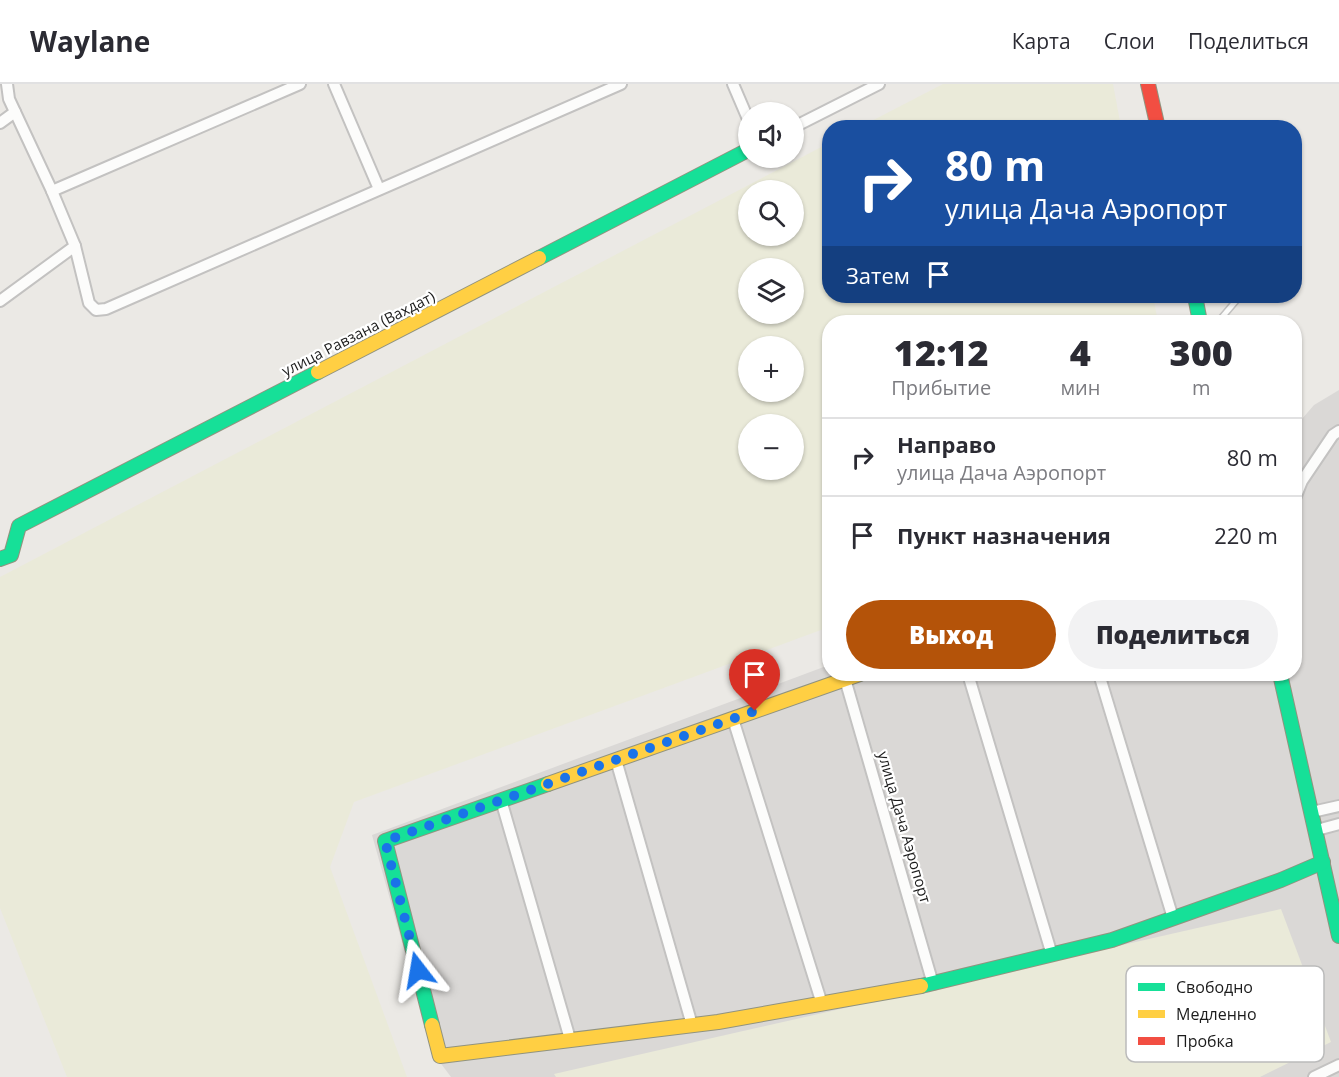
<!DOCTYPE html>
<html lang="ru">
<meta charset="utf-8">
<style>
body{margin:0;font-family:"Open Sans",sans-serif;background:#f2f2f3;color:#2b2b33;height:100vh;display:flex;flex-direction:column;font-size:22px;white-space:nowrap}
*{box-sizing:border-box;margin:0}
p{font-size:20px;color:#7c7c81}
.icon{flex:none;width:33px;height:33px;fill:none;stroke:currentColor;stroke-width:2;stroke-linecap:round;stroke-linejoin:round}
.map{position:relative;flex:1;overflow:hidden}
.sheet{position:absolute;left:822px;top:231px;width:480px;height:366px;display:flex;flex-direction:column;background:#fff;border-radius:24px;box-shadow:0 2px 4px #0004}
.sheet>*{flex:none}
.hud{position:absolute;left:822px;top:36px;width:480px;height:183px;border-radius:24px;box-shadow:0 2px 4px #0004;background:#1a4fa0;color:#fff;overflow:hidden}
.controls{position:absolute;left:738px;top:18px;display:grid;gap:12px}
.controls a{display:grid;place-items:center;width:66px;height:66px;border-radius:50%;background:#fff;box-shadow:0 2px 4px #0004;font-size:30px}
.pin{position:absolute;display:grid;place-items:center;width:51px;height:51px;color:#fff;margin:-62px -26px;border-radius:50% 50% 50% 0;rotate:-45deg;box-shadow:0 0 6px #0007}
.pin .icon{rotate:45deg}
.me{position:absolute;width:66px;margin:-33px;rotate:346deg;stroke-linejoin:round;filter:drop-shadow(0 0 4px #0008)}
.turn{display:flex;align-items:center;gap:21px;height:126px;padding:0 24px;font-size:27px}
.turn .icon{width:78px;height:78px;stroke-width:2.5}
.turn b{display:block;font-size:42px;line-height:51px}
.then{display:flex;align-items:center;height:57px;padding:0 24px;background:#0003;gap:12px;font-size:22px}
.eta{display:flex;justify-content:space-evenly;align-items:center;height:102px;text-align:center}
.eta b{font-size:36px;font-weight:800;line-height:42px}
.primary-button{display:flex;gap:12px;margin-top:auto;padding:12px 24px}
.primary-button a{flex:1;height:69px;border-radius:36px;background:#b45309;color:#fff;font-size:24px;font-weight:800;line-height:69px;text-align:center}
.primary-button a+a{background:#f2f2f3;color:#2b2b33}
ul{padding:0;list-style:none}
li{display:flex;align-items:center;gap:18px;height:78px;padding:0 24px;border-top:2px solid #e1e1e2}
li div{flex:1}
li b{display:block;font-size:22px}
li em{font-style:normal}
header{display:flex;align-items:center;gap:36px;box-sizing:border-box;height:84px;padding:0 30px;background:#fff;border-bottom:2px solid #e1e1e2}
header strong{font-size:28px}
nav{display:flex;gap:33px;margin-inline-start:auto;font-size:21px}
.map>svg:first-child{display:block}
.residential{fill:#dad8d6}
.farmland{fill:#eaead9;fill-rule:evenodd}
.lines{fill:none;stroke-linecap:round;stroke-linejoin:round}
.lane-casing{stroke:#c3c2c1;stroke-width:8}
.street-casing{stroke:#c3c2c1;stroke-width:14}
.fast-casing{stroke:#91937f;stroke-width:16}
.slow-casing{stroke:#91937f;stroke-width:16}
.jam-casing{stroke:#91937f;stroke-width:16}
.lane{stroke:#fcfcfb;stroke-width:5}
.street{stroke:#fcfcfb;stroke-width:10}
.fast{stroke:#16e098;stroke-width:14}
.slow{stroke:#ffcf43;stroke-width:14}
.jam{stroke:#f24e42;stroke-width:14}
.route{stroke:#1a73e8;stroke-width:10;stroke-dasharray:0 18}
.labels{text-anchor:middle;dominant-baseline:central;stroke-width:4.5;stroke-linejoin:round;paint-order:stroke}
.street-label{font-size:15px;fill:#1c1c1c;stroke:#fff}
.key{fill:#fff;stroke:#bbb;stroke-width:1.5}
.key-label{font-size:16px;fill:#1c1c1c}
</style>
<header>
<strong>Waylane</strong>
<nav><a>Карта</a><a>Слои</a><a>Поделиться</a></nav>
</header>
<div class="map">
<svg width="1339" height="993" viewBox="0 0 1339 993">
<rect width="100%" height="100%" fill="#ebe9e5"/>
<path class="residential" d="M1339 306V993H451L433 969 372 751 829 581 830 590H1294L1295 343 1314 321Z"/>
<g class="farmland">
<path d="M943 0H1113L1121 43H860Z"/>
<path d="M829 59 830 212H1153L1158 238H830L829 543 354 718 330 783 407 993H67L0 824V493ZM748 106H794V152H748ZM748 184H794V230H748ZM748 262H794V308H748ZM748 340H794V386H748Z"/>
<path d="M1281 825 1331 958 1260 993H556L554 990Z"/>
</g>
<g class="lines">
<defs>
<path id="lane" d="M1218 238 1240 212"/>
<g id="street">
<path d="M7 0 9 15 52 107 75 162 89 219 96 226 106 225 621 0"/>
<path d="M334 0 379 105"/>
<path d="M733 0 748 35"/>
<path d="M0 39 15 28"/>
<path d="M794 43 879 0"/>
<path d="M52 107 300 0"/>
<path d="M0 217 75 162"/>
<path d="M1294 417 1302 397 1333 351 1339 347"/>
<path d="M968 590 1052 871"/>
<path d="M1099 590 1173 834"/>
<path d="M845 595 933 900"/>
<path d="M733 635 822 920"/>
<path d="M616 676 692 941"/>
<path d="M501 716 570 955"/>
<path d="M1312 728 1339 722"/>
<path d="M1317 746 1339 740"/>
<path d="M1314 993 1339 981"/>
</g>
<g id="fast">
<path d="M539 174 748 66"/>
<path d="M1195 212 1200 238"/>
<path d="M0 475 11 471 19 442 318 288"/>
<path d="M1280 590 1339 852"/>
<path d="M921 902 1112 856 1281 796 1323 778"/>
<path d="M432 941 385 757 548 700"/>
</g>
<g id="slow">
<path d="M318 288 539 174"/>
<path d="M548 700 860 590"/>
<path d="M432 941 440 972 718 938 921 902"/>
</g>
<path id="jam" d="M1148 0 1158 44"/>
</defs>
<use href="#lane" class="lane-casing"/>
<use href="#street" class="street-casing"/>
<use href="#fast" class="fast-casing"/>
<use href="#slow" class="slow-casing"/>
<use href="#jam" class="jam-casing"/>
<use href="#lane" class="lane"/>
<use href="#street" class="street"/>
<use href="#fast" class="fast"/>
<use href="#slow" class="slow"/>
<use href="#jam" class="jam"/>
</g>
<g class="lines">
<path class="route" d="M418 886 385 757 755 627"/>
</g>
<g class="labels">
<g class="street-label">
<text transform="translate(358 249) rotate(-27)">улица Равзана (Вахдат)</text>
<text transform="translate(905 743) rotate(74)">улица Дача Аэропорт</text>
</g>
</g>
<rect x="1126" y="882" width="198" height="96" rx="9" class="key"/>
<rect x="1138" y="899" width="27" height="8" fill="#16e098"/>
<rect x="1138" y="926" width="27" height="8" fill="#ffcf43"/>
<rect x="1138" y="953" width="27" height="8" fill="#f24e42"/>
<g class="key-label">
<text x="1176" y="909">Свободно</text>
<text x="1176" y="936">Медленно</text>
<text x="1176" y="963">Пробка</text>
</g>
</svg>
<div class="controls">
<a><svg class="icon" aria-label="sound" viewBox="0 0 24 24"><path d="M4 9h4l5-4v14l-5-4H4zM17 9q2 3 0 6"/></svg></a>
<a><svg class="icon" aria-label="search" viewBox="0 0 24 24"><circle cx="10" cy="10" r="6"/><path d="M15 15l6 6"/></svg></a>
<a><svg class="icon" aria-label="layers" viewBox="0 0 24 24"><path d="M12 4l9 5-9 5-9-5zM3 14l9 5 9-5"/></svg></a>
<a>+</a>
<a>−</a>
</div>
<div class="pin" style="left:755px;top:627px;background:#d93025"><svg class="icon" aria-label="arrive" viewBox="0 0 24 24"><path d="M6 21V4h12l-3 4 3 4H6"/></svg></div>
<svg class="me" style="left:418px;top:886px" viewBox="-20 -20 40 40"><path d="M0-17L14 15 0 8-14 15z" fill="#1a73e8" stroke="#fff" stroke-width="4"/></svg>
<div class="hud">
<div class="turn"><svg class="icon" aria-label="right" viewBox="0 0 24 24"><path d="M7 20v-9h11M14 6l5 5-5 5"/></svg><div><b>80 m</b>улица Дача Аэропорт</div></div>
<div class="then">Затем<svg class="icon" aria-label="arrive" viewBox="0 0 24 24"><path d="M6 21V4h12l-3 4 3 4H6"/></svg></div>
</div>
<section class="sheet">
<div class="eta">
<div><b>12:12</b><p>Прибытие</p></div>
<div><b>4</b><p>мин</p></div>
<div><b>300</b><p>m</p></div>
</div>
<ul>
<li><svg class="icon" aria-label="right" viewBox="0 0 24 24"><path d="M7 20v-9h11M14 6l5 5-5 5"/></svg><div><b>Направо</b><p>улица Дача Аэропорт</p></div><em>80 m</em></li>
<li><svg class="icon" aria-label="arrive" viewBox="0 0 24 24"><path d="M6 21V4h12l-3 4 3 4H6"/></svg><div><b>Пункт назначения</b></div><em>220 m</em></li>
</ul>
<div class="primary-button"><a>Выход</a><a>Поделиться</a></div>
</section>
</div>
